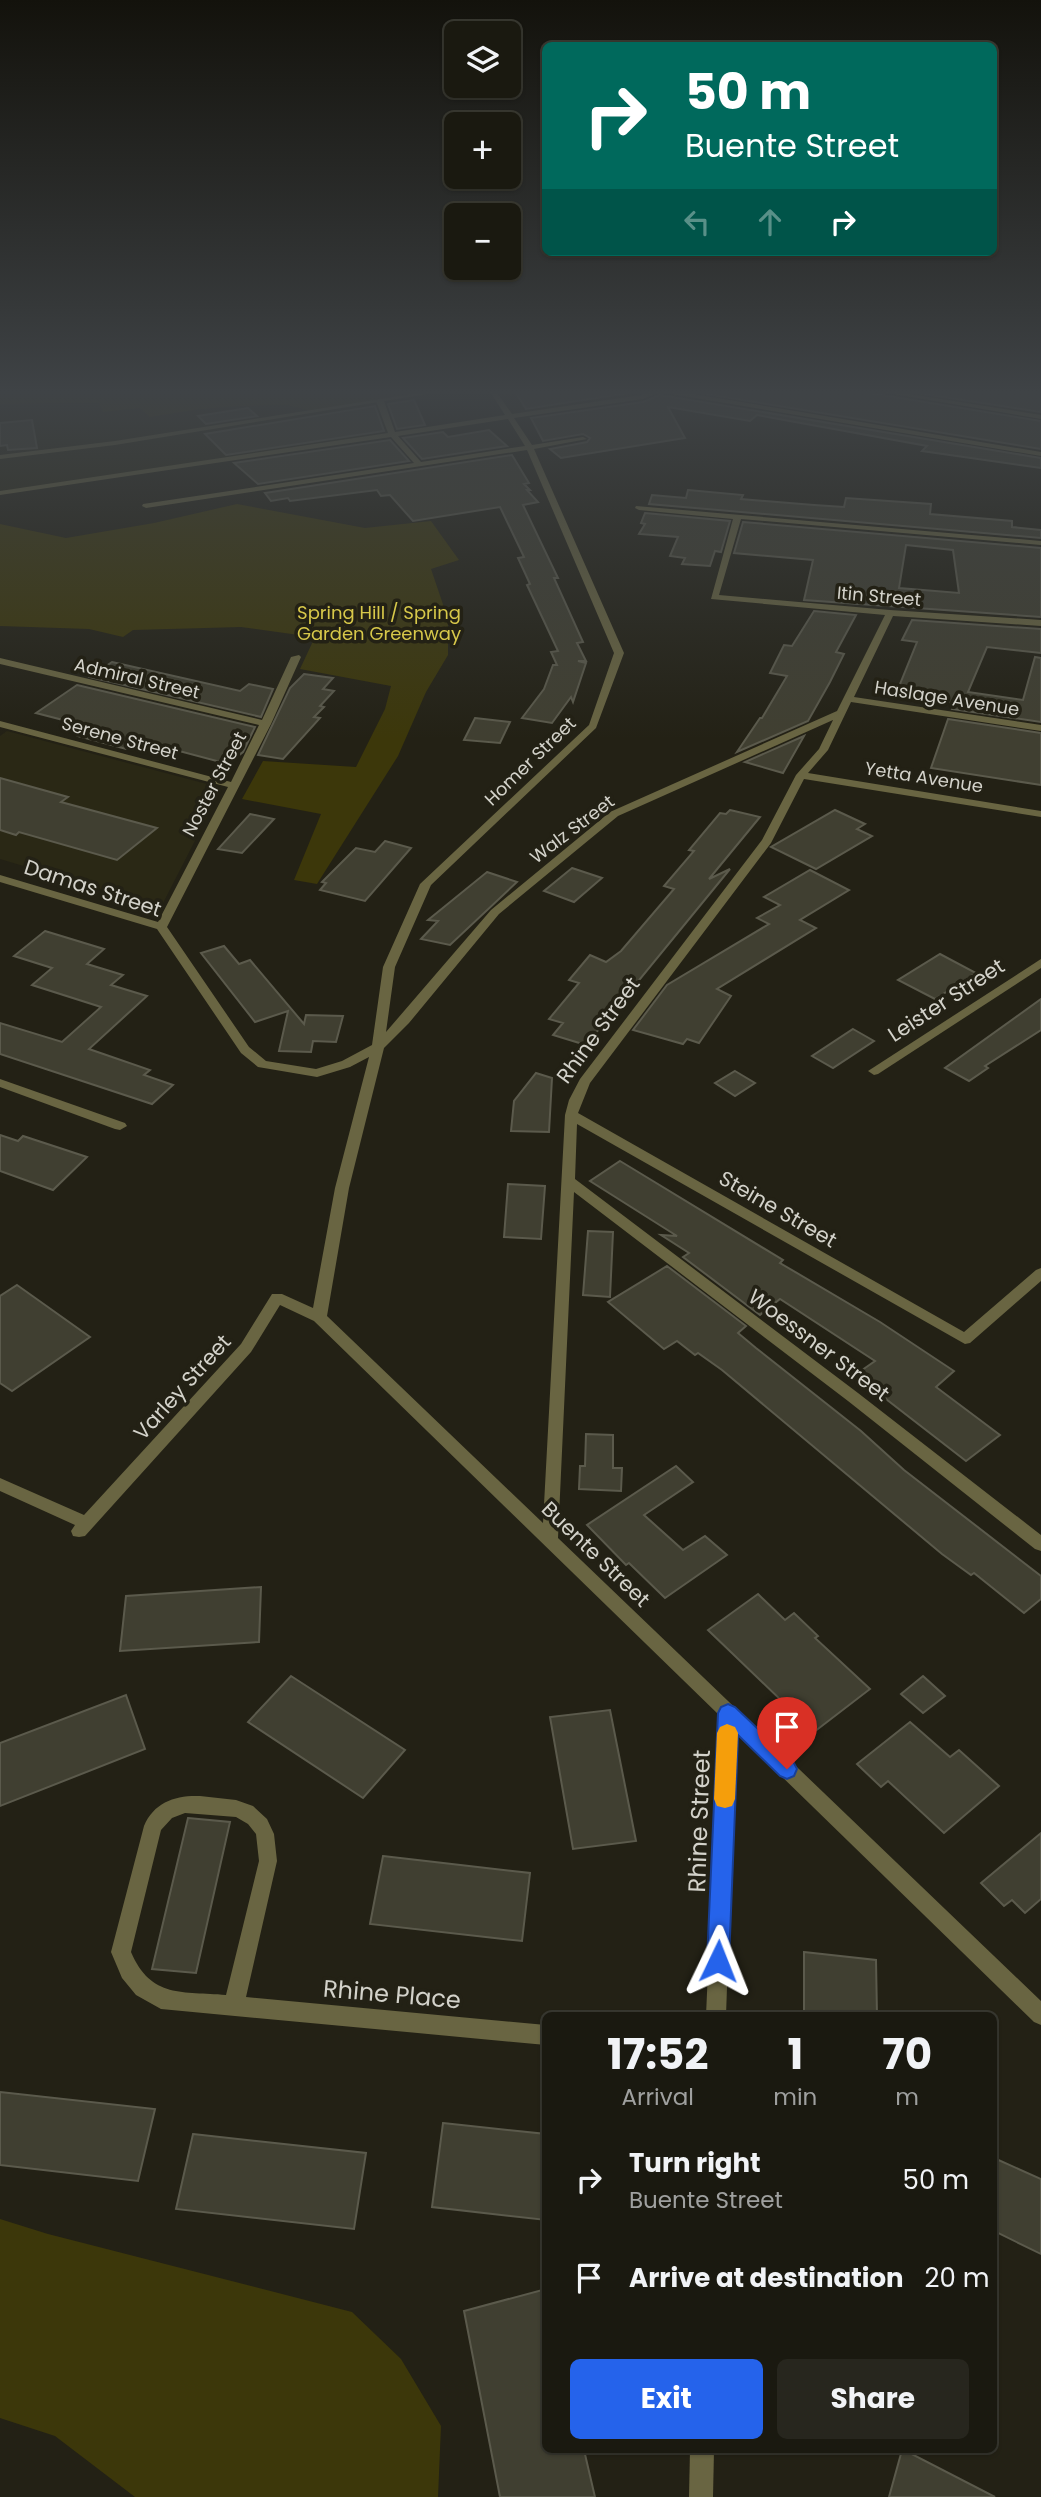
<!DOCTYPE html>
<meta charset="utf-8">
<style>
body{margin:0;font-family:Poppins,sans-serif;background:#27261e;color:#f1f3f6;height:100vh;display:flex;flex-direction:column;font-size:26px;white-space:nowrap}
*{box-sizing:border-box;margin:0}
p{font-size:23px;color:#9fa09f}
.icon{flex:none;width:38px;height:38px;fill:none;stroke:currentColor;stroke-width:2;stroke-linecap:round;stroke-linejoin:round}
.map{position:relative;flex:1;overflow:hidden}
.details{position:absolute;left:542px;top:2012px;width:455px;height:441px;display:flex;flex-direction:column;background:#1a1910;border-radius:10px;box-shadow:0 2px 5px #0004,0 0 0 2px #383830}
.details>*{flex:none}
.banner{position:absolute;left:542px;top:42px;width:455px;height:214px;border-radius:10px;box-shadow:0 2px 5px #0004,0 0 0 2px #383830;background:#00695c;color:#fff;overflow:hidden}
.tools{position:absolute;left:444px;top:21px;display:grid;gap:14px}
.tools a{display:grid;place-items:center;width:77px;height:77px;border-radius:10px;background:#1a1910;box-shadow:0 2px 5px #0004,0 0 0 2px #383830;font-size:35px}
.pin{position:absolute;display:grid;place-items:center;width:60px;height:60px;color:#fff;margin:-72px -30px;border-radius:50% 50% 50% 0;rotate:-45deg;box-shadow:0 0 7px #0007}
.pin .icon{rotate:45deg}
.me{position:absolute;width:77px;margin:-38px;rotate:2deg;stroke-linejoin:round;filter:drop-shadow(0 0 5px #0008)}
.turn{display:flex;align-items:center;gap:24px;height:147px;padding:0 28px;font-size:32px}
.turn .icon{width:91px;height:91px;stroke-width:2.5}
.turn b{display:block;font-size:49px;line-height:60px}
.lanes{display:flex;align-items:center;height:66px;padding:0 28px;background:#0003;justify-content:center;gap:35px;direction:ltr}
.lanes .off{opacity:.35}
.eta{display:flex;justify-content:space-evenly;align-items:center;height:119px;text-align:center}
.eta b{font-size:42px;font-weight:700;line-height:49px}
.button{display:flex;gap:14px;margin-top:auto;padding:14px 28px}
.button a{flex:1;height:80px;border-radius:10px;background:#2563eb;color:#fff;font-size:28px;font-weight:700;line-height:80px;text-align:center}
.button a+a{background:#27261e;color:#f1f3f6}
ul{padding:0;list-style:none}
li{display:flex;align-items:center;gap:21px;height:98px;padding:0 28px}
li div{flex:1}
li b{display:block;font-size:26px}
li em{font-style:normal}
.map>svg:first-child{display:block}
.built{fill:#2a2815}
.green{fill:#3c370a}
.building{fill:#403f31;stroke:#5b5a4c;stroke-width:2;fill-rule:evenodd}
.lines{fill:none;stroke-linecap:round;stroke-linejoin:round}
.minor{fill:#696542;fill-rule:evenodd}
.tertiary{fill:#696542;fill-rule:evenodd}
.route{fill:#2563eb;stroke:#184099;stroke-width:2}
.slow{fill:#f59e0b}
.labels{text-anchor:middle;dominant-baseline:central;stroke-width:7;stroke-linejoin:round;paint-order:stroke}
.far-street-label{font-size:18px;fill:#d3d2ca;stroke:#232115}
.far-park-label{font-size:18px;fill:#d7c84a;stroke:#232115}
.street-label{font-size:21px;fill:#d3d2ca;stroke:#232115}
.near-street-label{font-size:24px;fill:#d3d2ca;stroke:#232115}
</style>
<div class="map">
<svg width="1041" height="2497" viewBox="0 0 1041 2497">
<rect width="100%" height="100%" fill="#232115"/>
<g class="built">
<path d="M492 390H659L656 393 507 416Z"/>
<path d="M874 390H1041V417L961 404Z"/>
<path d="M380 401 393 435 0 493V404L99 403 103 411 140 408 287 405 315 412Z"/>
<path d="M7 731 222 788 161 907 0 859V736Z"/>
</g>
<g class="green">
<path d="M0 390H448L315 412 287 405 241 406 201 409 150 417 140 408 103 412 99 403 0 404Z"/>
<path d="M237 504 365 528 431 521 459 560 431 569 448 619V655L426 692 398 756 317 884 294 880 321 814 242 799 263 761 356 767 385 709 391 686 300 669 314 639 306 636 241 627 133 630 123 637 89 629 0 626V524L66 538 154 523Z"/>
<path d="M0 2219 48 2234 352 2312 401 2359 441 2426 438 2497H135L55 2436 0 2418Z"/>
</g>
<g class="building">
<path d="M514 390H648L526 409Z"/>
<path d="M682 390H868L870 393 1041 421V449Z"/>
<path d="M898 390H1030L1041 391V412Z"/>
<path d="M660 395 1041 458V468L922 451 927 446 757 415 750 421 668 407 685 438 561 458 550 449 587 442 590 438 583 434 543 441 531 418 643 402Z"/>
<path d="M414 400 425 425 397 429 388 404Z"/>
<path d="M375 406 384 431 226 455 205 434Z"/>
<path d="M248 408 257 416 206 424 198 416Z"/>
<path d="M32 420 37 448 8 450 7 445 0 446V423Z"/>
<path d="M489 430 507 446 422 459 403 438 443 432 448 437Z"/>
<path d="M390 440 409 461 258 484 234 463Z"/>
<path d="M512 455 529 483 524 484 530 490H527L538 502 523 505 558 578H554L583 642 577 643 586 661H578L586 663 573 702 571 697 552 723 522 718 544 689 553 665H557L551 652 558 651 527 585 530 584 518 558 524 557 500 507 413 521 390 495 381 496 377 490 290 501 288 498 271 501 265 493Z"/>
<path d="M688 490 743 495 741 499 814 505 844 507 846 498 931 504 930 514 1012 521V527L1041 530V538L649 504 652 495 686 498Z"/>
<path d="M645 513 730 521 721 552 715 551 710 566 682 564 685 558 670 556 678 537 639 534 645 524 641 523Z"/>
<path d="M743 522 1041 548V617L804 600 813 560 734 553ZM906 545 953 550 959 593 899 588Z"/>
<path d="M814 611 856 615 836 652 844 654 830 682 808 721 737 752 760 718H762L787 676 770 673 784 645 792 646Z"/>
<path d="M912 620 1041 629V653L987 647 968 692 1023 700 1035 657 1041 658V722L952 709 954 703 896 694 917 642 902 640Z"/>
<path d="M112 662 240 691 249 684 273 689 261 717 90 677Z"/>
<path d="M304 674 333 678 323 689 334 691 320 706 324 707 314 717 320 718 283 759 258 755 290 688Z"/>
<path d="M77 685 255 727 243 752 228 764 138 740 126 749 78 736 90 727 36 713Z"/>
<path d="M475 718 510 722 500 743 464 740Z"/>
<path d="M948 719 1041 733V785L931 768Z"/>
<path d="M804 736 783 773 745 762Z"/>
<path d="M0 778 68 797 61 802 157 828 117 860 19 832 16 835 0 830Z"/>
<path d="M730 810 760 817 709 879 730 869 586 1045 553 1035 563 1023 549 1019 579 983 569 980 590 955 606 962 621 951 674 889 664 886 694 851 689 850 720 813 726 814Z"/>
<path d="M835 810 865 824 857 829 872 836 816 869 771 847Z"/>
<path d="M250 814 274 819 242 853 218 849Z"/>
<path d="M385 841 411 848 365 901 320 890 326 883 322 882 356 848 375 852Z"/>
<path d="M572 868 602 878 574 902 544 891Z"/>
<path d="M810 870 849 890 800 920 816 928 717 989 731 996 699 1043 687 1039 683 1044 633 1030 667 985 769 924 757 918 780 905 764 897Z"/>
<path d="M487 872 517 882 450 945 421 939 438 921 428 920Z"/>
<path d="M45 931 104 949 87 964 123 975 111 985 147 996 89 1049 150 1070 144 1075 173 1085 152 1104 0 1054V1023L62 1042 101 1007 32 985 52 968 14 956Z"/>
<path d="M224 946 239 964 250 960 304 1024 306 1015 343 1016 336 1042 313 1041 311 1052 279 1051 288 1011 255 1022 201 953Z"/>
<path d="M940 954 976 973 935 999 898 980Z"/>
<path d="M1041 999V1030L985 1066 988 1068 969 1081 945 1068Z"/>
<path d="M853 1029 874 1041 833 1068 812 1056Z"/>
<path d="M735 1071 755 1083 735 1096 715 1083Z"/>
<path d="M536 1073 552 1078 549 1132 511 1131 514 1101Z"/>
<path d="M0 1135 18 1141 23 1136 87 1157 53 1190 0 1171Z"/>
<path d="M620 1161 783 1260 780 1263 880 1322 954 1371 936 1387 1000 1435 966 1461 855 1375 875 1361 780 1299 760 1315 683 1257 689 1253 661 1235 677 1236 590 1181Z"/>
<path d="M508 1184 545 1186 541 1239 504 1237Z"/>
<path d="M588 1231 613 1232 610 1297 583 1295Z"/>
<path d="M667 1266 746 1326 738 1333 756 1348 861 1431 904 1470 1041 1576V1599L1024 1613 974 1573 971 1575 942 1554 722 1370 698 1353 695 1355 677 1341 664 1349 608 1302Z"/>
<path d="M17 1285 90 1337 12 1391 0 1383V1296Z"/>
<path d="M586 1434 613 1435V1468H622L621 1491 579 1489 580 1466H585Z"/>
<path d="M676 1466 693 1482 644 1515 683 1550 705 1536 727 1555 665 1598 629 1563 626 1565 587 1525Z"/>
<path d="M261 1587 259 1642 120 1651 126 1596Z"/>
<path d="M758 1594 785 1620 794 1613 818 1636 815 1638 870 1689 814 1732 708 1630Z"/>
<path d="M291 1676 405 1750 363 1798 248 1722Z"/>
<path d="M923 1676 945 1696 923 1713 901 1694Z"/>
<path d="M126 1695 145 1749 0 1806V1743Z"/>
<path d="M610 1710 636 1841 573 1849 550 1717Z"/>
<path d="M910 1722 950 1757 959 1750 999 1786 944 1833 888 1781 881 1787 857 1764Z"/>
<path d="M188 1818 230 1822 196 1973 152 1969Z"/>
<path d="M1041 1833V1899L1025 1913 1012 1900 1004 1906 981 1883Z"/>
<path d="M383 1856 530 1873 522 1941 370 1924Z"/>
<path d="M804 1952 876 1960 877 2016H804Z"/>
<path d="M0 2092 155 2109 138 2181 0 2165Z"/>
<path d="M443 2123 546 2134V2220L432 2207Z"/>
<path d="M193 2134 366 2153 354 2229 176 2209Z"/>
<path d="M994 2158 1041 2179V2254L994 2231Z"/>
<path d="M546 2289V2450H584L595 2497H500L464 2311Z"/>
<path d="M902 2450H904L995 2497H889Z"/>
</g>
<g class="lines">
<g class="minor">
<path d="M489 390H495L512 414 641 395 654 390H669L1041 452V456L660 392 643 399 514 418 532 445 583 437 587 439 534 449 624 653 596 728 431 885 395 967 386 1032 491 910 610 812 837 711 885 615 711 599 733 519 639 510 635 508 636 506 1041 541V545L741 519 719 595 890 610 1041 620V626L893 616 854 697 1041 725V731L851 702 828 750 808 773 1041 811V817L804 779 771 843 590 1083 578 1113 964 1332 1036 1270 1041 1268V1281L970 1343 965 1344 577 1124 575 1179 858 1393 1041 1535V1551L1035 1549 848 1401 574 1192 558 1538 1041 2001V2025L1034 2022 736 1732 726 2016H706L719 1715 314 1321 280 1305 251 1352 85 1536 79 1537 73 1536 71 1531 75 1525 0 1491V1478L84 1515 241 1344 272 1294H282L313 1308 335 1188 369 1057 350 1067 317 1077 258 1067 241 1053 157 929 0 882V875L158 922 228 787 0 727V721L231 782 259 725 0 664V658L262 720 291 657 299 655 301 657 271 724 167 927 249 1047 266 1061 316 1069 342 1061 372 1045 383 967 420 884 589 725 614 653 527 450 146 508 142 506 143 504 414 463 391 437 0 495V491L388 433 376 401 380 399 384 401 395 432 505 415ZM508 419 525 446 421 462 398 436ZM833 720 819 749 796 775 762 840 580 1079 569 1100 565 1115 543 1523 327 1316 349 1188 384 1048 409 1023 499 914 618 816Z"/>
<path d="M1041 959V968L878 1074 874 1075 868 1071Z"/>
<path d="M0 1079 125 1123 127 1126 120 1130 115 1129 0 1087Z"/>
<path d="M200 1796 236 1800 253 1806 267 1819 274 1834 277 1861 246 1997 546 2025V2045L161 2009 136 1995 122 1978 111 1952 144 1826C154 1802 176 1795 200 1796ZM185 1813 236 1817 248 1824 256 1834 259 1861 226 1995C183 1991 151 1999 131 1952L161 1830 172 1818Z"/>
<path d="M690 2450H714L713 2497H689Z"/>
</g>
<g class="tertiary">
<path d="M438 390H452L115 445 0 459V455L115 441Z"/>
<path d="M870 390H884L1041 415V419Z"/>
</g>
</g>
<linearGradient id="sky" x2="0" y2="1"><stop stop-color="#13120c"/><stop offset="0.53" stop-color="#3f4346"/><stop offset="1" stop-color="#3f4346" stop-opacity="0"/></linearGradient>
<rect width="1041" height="739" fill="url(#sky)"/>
<path class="route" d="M728 1704 735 1707 794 1763 797 1769 794 1776 787 1779 780 1776 738 1735 729 1961 726 1969 718 1972 710 1969 707 1961 718 1713 721 1707Z"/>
<path class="slow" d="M727 1724 735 1727 738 1733 735 1799 732 1806 725 1808 717 1806 714 1799 717 1733 720 1727Z"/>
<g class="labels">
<g class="far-street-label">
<text transform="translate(879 596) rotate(5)">Itin Street</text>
<text transform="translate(137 678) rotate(13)">Admiral Street</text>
<text transform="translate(947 698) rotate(9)">Haslage Avenue</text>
<text transform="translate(120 738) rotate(15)">Serene Street</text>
<text transform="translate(530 761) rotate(-44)">Homer Street</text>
<text transform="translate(924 777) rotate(9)">Yetta Avenue</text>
<text transform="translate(214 784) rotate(-62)">Noster Street</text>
<text transform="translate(572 829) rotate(-37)">Walz Street</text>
</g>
<g class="far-park-label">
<text x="379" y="612">Spring Hill / Spring<tspan x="379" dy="21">Garden Greenway</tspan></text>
</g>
<g class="street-label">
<text transform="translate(93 888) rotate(18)">Damas Street</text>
<text transform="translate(946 1000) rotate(-33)">Leister Street</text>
<text transform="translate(598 1030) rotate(-54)">Rhine Street</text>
<text transform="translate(778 1209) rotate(30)">Steine Street</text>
<text transform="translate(819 1345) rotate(37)">Woessner Street</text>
<text transform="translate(182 1387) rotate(-48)">Varley Street</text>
<text transform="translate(596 1554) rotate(44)">Buente Street</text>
</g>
<g class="near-street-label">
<text transform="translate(699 1821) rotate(-88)">Rhine Street</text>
<text transform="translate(392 1994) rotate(5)">Rhine Place</text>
</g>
</g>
</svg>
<div class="tools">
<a><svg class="icon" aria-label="layers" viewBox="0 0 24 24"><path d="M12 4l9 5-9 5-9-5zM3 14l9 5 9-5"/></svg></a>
<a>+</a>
<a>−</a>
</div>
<div class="pin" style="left:787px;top:1769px;background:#d93025"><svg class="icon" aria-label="arrive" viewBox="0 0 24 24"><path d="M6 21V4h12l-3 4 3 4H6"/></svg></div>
<svg class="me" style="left:718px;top:1961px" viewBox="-20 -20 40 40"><path d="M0-17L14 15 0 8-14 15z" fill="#2563eb" stroke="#fff" stroke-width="4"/></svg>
<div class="banner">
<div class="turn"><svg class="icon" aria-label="right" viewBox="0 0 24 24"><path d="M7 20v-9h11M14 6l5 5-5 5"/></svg><div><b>50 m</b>Buente Street</div></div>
<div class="lanes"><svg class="icon off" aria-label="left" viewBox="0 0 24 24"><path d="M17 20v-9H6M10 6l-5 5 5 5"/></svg><svg class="icon off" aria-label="ahead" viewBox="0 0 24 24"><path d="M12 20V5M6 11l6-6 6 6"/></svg><svg class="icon" aria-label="right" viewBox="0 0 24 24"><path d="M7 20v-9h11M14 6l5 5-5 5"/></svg></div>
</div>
<section class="details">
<div class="eta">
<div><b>17:52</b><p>Arrival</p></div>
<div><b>1</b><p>min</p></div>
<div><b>70</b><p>m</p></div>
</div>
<ul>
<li><svg class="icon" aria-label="right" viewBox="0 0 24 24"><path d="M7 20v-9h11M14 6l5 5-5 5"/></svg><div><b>Turn right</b><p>Buente Street</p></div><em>50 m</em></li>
<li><svg class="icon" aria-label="arrive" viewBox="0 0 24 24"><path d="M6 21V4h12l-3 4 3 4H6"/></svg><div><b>Arrive at destination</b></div><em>20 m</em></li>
</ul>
<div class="button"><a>Exit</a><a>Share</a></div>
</section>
</div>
